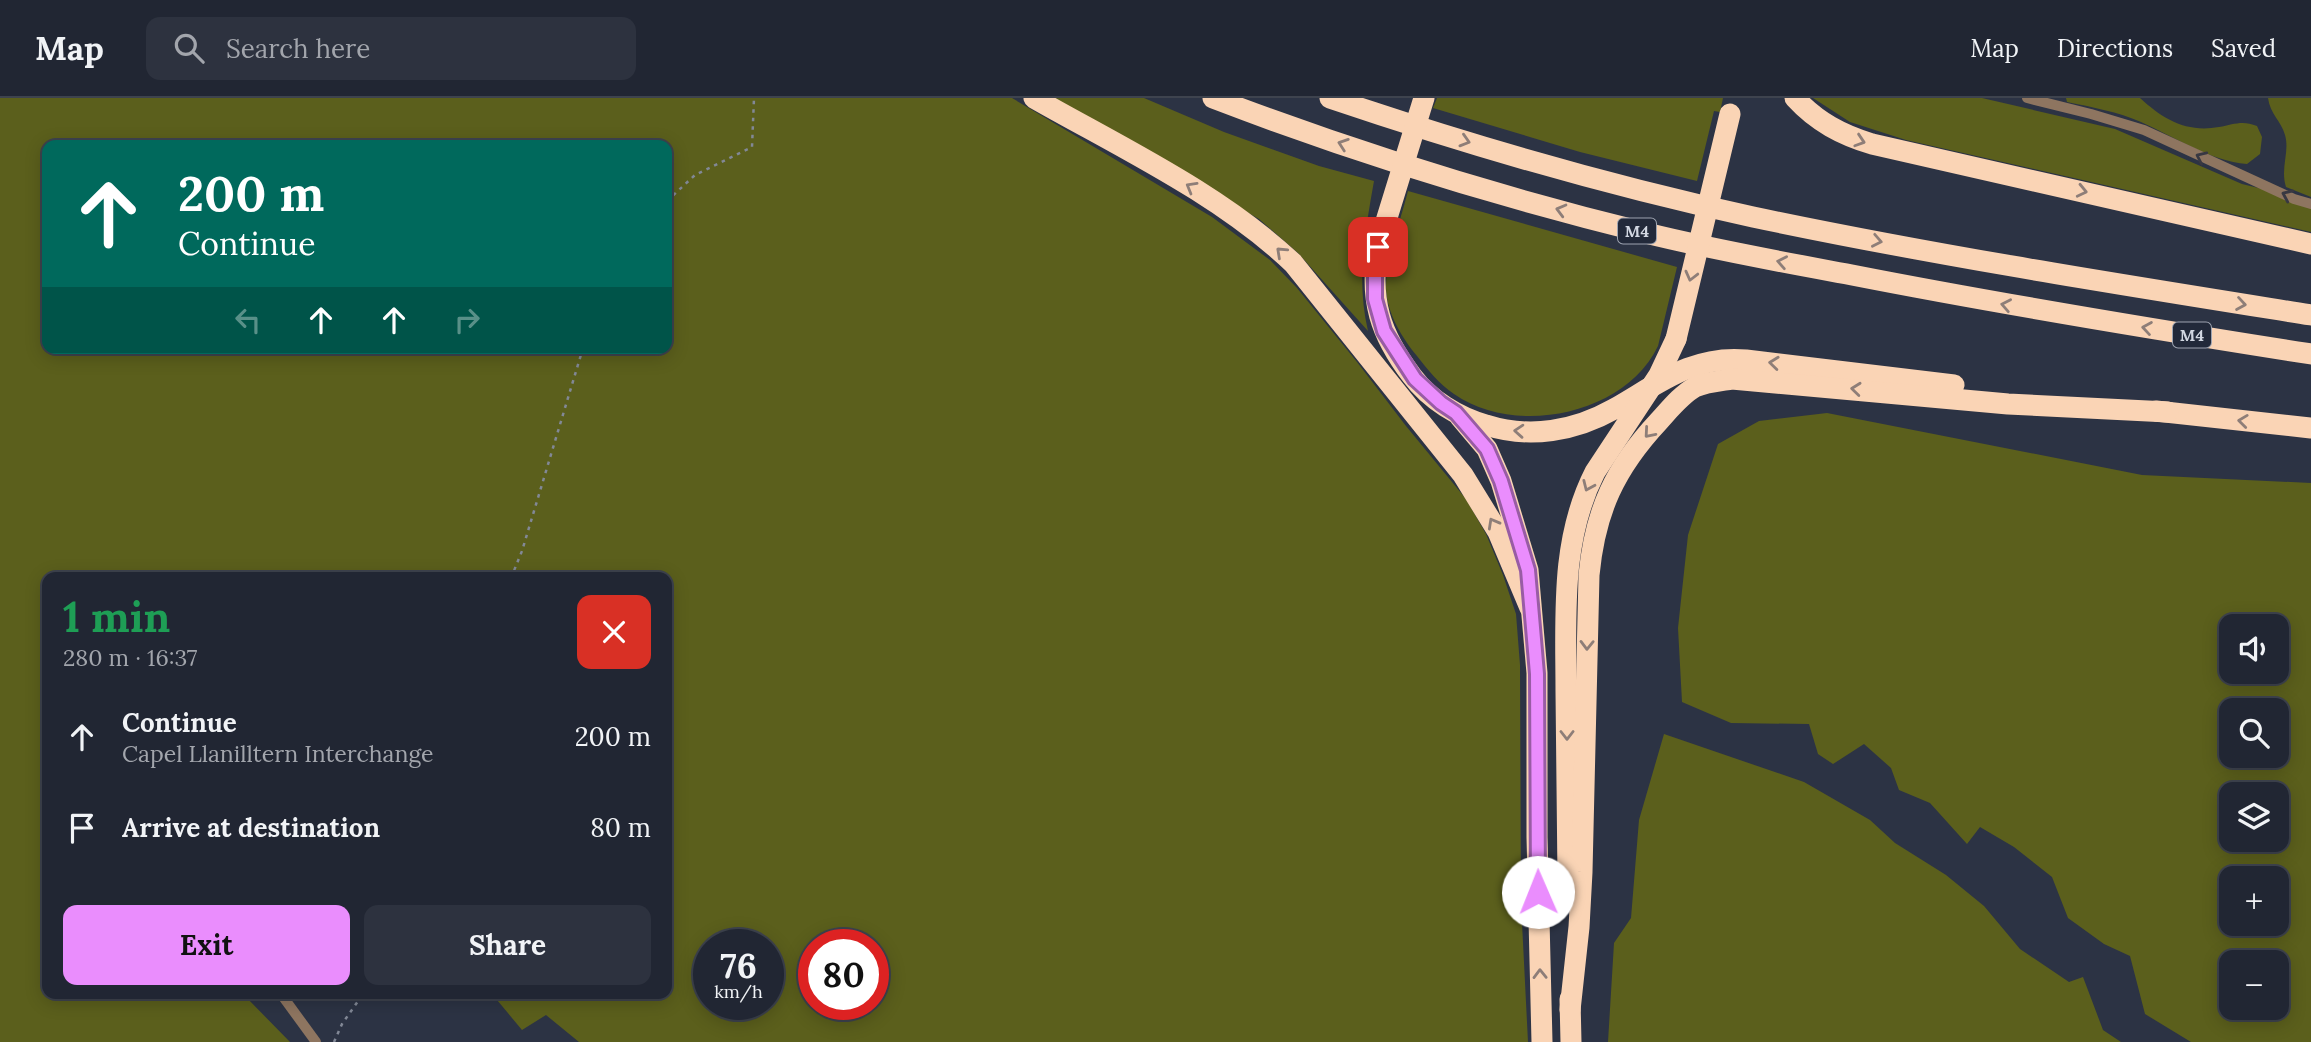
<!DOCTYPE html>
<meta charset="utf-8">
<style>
body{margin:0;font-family:Lora,serif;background:#2d323f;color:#f1f3f6;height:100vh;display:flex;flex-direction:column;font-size:26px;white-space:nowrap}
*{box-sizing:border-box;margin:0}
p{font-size:23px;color:#a2a5ac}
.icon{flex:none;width:38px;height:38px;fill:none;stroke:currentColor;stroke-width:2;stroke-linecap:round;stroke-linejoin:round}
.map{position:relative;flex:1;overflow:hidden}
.drawer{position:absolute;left:42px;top:474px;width:630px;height:427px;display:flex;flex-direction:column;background:#212633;border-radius:14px;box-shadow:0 4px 18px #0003,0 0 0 2px #3e434e}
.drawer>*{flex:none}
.guide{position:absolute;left:42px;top:42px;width:630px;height:214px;border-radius:14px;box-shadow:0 4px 18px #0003,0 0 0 2px #3e434e;background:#00695c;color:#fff;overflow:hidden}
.controls{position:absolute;left:2219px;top:516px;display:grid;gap:14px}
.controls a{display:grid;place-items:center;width:70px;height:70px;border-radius:14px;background:#212633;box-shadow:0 4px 18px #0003,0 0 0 2px #3e434e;font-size:35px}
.speed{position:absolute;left:693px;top:831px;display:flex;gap:14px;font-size:35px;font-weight:700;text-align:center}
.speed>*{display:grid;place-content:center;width:91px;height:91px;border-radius:50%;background:#212633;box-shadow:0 4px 18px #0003,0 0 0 2px #3e434e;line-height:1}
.speed small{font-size:18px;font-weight:400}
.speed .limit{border:10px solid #d22;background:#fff;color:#111}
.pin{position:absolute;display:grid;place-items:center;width:60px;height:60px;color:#fff;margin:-30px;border-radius:14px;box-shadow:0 4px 10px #0006}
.me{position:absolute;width:77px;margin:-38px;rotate:359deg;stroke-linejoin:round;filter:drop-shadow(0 0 5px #0008)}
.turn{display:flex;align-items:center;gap:24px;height:147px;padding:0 21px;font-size:32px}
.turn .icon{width:91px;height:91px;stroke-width:2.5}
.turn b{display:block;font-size:49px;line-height:60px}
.lanes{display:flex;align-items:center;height:66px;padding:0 21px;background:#0003;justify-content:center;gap:35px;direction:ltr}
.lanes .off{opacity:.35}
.round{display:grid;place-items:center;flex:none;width:74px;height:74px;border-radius:14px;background:#2d323f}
.summary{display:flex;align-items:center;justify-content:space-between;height:119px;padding:0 21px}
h1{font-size:42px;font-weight:700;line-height:52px;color:#1e9e55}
.button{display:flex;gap:14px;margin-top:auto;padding:14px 21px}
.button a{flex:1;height:80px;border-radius:14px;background:#ea8dfd;color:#111;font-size:28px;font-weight:700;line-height:80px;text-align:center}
.button a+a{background:#2d323f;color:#f1f3f6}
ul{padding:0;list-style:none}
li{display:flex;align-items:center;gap:21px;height:91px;padding:0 21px}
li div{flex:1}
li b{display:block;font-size:26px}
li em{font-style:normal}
header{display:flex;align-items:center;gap:42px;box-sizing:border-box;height:98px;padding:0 35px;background:#212633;border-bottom:2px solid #3e434e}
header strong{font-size:33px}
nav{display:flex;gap:38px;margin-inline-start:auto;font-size:24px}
.search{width:490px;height:63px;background:#2d323f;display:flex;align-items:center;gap:18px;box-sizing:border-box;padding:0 24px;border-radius:14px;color:#a2a5ac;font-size:26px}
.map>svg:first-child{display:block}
.green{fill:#5b5f1c;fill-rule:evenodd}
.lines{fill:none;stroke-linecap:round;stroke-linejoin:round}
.path{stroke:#828896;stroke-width:2.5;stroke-dasharray:3.5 5;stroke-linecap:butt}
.lane{stroke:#8e7560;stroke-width:10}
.highway{stroke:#fad4b5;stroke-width:21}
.highway-bridge{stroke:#fad4b5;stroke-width:21}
.oneway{stroke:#8e7e78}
.oneway2{stroke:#383842}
.route-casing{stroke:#985ca4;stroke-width:18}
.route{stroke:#ea8dfd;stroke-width:12}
.labels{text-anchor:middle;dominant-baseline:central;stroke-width:7;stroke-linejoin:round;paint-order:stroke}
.shield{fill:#22293a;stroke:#9da3b0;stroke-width:2}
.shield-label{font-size:16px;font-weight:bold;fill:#d2d7e2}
</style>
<header>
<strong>Map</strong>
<div class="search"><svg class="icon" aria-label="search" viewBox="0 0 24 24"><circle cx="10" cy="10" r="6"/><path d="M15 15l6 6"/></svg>Search here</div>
<nav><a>Map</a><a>Directions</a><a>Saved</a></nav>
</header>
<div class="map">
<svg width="2311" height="944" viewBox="0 0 2311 944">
<rect width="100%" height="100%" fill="#2c3344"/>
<g class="green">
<path d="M0 0H1012L1212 119 1270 162 1297 190 1357 264 1406 328 1466 401 1486 436 1503 477 1516 516 1520 567 1521 805 1528 944H579L546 917 522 932 492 896H667V480H47V896H243L290 944H0ZM47 47H667V250H47ZM709 847H768V906H709ZM814 847H873V906H814Z"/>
<path d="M1048 0H1144L1224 34 1319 68 1374 83C1365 134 1356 182 1368 233L1298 155 1259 121Z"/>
<path d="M1437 0H1723L1720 14 1714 13 1697 83 1580 54 1433 10Z"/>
<path d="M1813 0H1982L2115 31 2242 86 2311 103V134L1906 42 1850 24Z"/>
<path d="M2066 0H2140C2163 21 2186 35 2219 29 2234 26 2243 22 2257 28L2262 39 2260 56 2247 66C2210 63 2175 39 2141 24 2118 14 2092 9 2067 4Z"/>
<path d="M2268 0H2311V99L2286 89C2280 70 2290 54 2285 37 2281 23 2270 16 2268 0Z"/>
<path d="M1408 93 1677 169 1658 248C1625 317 1515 339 1454 296 1439 286 1428 272 1417 258 1402 240 1387 215 1386 191 1385 164 1401 121 1408 93Z"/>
<path d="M1827 315 2142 377 2311 385V944H2191L2145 916 2130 858 2104 846 2068 820 2052 779 2014 749 1980 729 1967 746 1930 705 1899 692 1891 670 1864 646 1833 666 1818 656 1809 626 1731 625 1682 604 1678 530 1688 437 1718 346 1759 323ZM2231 528H2277V574H2231ZM2231 612H2277V658H2231ZM2231 696H2277V742H2231ZM2231 780H2277V826H2231ZM2231 864H2277V910H2231Z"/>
<path d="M1664 636 1804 684 1870 722 1895 745 1946 777 1984 808 2020 851 2069 884 2083 879 2103 932 2121 944H1608L1614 845 1631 820 1639 722Z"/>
</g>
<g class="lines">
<g class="path">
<path d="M667 103 695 77 752 49 754 0"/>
<path d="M511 480 522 453 583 250"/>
<path d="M334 944 342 926 363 896"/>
</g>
<g class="lane">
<path d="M2027 0 2091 16 2144 32 2294 101 2311 106"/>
<path d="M281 896 316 944"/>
</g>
<g class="highway">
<path d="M1034 0C1122 50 1220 96 1293 165L1463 377 1498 434 1530 510"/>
<path d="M1213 0C1354 54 1500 99 1646 135 1714 152 1783 164 1852 177 2005 207 2158 232 2311 256"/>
<path d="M1330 0C1469 47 1610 88 1753 119 1938 158 2124 187 2311 217"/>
<path d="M1795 0C1817 24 1842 37 1872 46L2311 146"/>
<path d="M1378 149C1369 202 1380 236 1412 278 1430 302 1458 319 1486 327 1530 341 1575 333 1614 311 1658 286 1692 257 1746 262L1954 287"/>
<path d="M2156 313 2311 330"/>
<path d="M1460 319 1487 351 1501 383 1528 472 1537 575V739L1542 944"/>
<path d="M1568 781C1567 719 1567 656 1566 594 1566 519 1560 442 1595 374L1659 277 1676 241"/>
<path d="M1570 901 1571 944"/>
<path d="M1570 912 1579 829 1582 774 1589 477C1595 413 1615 370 1659 323 1670 311 1681 297 1695 289 1706 284 1719 283 1732 281L2008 306 2168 314"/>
</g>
<g class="highway-bridge">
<path d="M1378 149 1424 0"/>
<path d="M1676 241 1730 16"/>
</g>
</g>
<defs><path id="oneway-chevron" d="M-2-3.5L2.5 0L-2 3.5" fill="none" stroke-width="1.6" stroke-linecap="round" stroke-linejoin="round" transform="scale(1.75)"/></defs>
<g class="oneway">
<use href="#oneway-chevron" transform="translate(1465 43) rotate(17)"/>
<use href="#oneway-chevron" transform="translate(1860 43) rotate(18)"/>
<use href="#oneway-chevron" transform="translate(1343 46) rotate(-161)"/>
<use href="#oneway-chevron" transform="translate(1191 89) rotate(-150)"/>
<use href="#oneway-chevron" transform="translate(2082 93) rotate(13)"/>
<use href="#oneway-chevron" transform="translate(1561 112) rotate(-165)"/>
<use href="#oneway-chevron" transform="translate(1877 143) rotate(11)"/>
<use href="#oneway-chevron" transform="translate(1281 154) rotate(-137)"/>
<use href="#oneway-chevron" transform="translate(1782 164) rotate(-169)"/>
<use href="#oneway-chevron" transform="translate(1691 178) rotate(104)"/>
<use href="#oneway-chevron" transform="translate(2241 206) rotate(9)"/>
<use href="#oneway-chevron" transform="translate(2006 207) rotate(-169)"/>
<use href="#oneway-chevron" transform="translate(2147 230) rotate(-171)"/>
<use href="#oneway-chevron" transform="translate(1774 265) rotate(-174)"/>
<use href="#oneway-chevron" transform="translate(1856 291) rotate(-174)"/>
<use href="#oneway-chevron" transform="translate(2243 323) rotate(-173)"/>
<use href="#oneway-chevron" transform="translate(1519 333) rotate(-176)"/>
<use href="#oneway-chevron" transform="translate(1649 335) rotate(131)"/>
<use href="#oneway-chevron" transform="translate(1588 388) rotate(114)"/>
<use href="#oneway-chevron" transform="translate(1493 425) rotate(-119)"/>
<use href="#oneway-chevron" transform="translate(1587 547) rotate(91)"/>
<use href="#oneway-chevron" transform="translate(1567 637) rotate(90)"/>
<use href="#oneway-chevron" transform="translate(1540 876) rotate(-91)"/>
</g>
<g class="oneway2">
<use href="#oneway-chevron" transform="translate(2201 59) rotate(-155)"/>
<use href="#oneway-chevron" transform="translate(2287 97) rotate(-156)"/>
</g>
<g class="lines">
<defs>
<path id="route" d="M1378 149 1375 166V201L1384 233 1415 281 1441 305 1456 315 1487 351 1501 383 1528 472 1537 576 1538 794"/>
</defs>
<use href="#route" class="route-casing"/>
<use href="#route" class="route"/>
</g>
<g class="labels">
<g class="shield">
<rect x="1618" y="120.5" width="38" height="25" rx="5"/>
<rect x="2173" y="224.5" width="38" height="25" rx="5"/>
</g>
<g class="shield-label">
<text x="1637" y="133">M4</text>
<text x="2192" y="237">M4</text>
</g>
</g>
</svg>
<div class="controls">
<a><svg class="icon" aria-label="sound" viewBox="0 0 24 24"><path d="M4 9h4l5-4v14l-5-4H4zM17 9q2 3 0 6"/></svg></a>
<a><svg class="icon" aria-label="search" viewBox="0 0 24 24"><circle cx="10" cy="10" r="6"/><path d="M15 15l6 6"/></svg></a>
<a><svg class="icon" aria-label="layers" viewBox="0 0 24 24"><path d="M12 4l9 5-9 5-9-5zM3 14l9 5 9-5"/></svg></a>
<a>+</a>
<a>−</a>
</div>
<div class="speed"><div>76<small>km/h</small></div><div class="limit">80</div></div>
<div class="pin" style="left:1378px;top:149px;background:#d93025"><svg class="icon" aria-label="arrive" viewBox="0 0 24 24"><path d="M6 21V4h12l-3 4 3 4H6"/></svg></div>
<svg class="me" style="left:1538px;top:794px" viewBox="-20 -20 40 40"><circle r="19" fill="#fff"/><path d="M0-13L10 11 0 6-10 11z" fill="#ea8dfd"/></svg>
<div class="guide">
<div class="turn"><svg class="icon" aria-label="ahead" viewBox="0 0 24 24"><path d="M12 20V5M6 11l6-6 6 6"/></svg><div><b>200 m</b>Continue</div></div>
<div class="lanes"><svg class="icon off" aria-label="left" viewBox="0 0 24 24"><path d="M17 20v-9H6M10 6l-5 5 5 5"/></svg><svg class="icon" aria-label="ahead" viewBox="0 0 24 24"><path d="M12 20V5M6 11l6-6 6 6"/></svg><svg class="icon" aria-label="ahead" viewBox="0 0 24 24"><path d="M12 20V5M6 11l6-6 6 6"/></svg><svg class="icon off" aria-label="right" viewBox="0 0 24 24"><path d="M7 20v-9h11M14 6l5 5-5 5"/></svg></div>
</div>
<section class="drawer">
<div class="summary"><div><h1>1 min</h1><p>280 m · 16:37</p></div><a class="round" style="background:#d93025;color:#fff"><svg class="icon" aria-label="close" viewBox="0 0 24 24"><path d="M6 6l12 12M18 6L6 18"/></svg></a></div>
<ul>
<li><svg class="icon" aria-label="ahead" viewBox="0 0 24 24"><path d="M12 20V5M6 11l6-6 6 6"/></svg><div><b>Continue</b><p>Capel Llanilltern Interchange</p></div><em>200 m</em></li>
<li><svg class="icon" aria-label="arrive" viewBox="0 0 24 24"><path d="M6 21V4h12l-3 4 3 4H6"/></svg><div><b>Arrive at destination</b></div><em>80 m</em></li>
</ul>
<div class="button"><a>Exit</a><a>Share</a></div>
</section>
</div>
